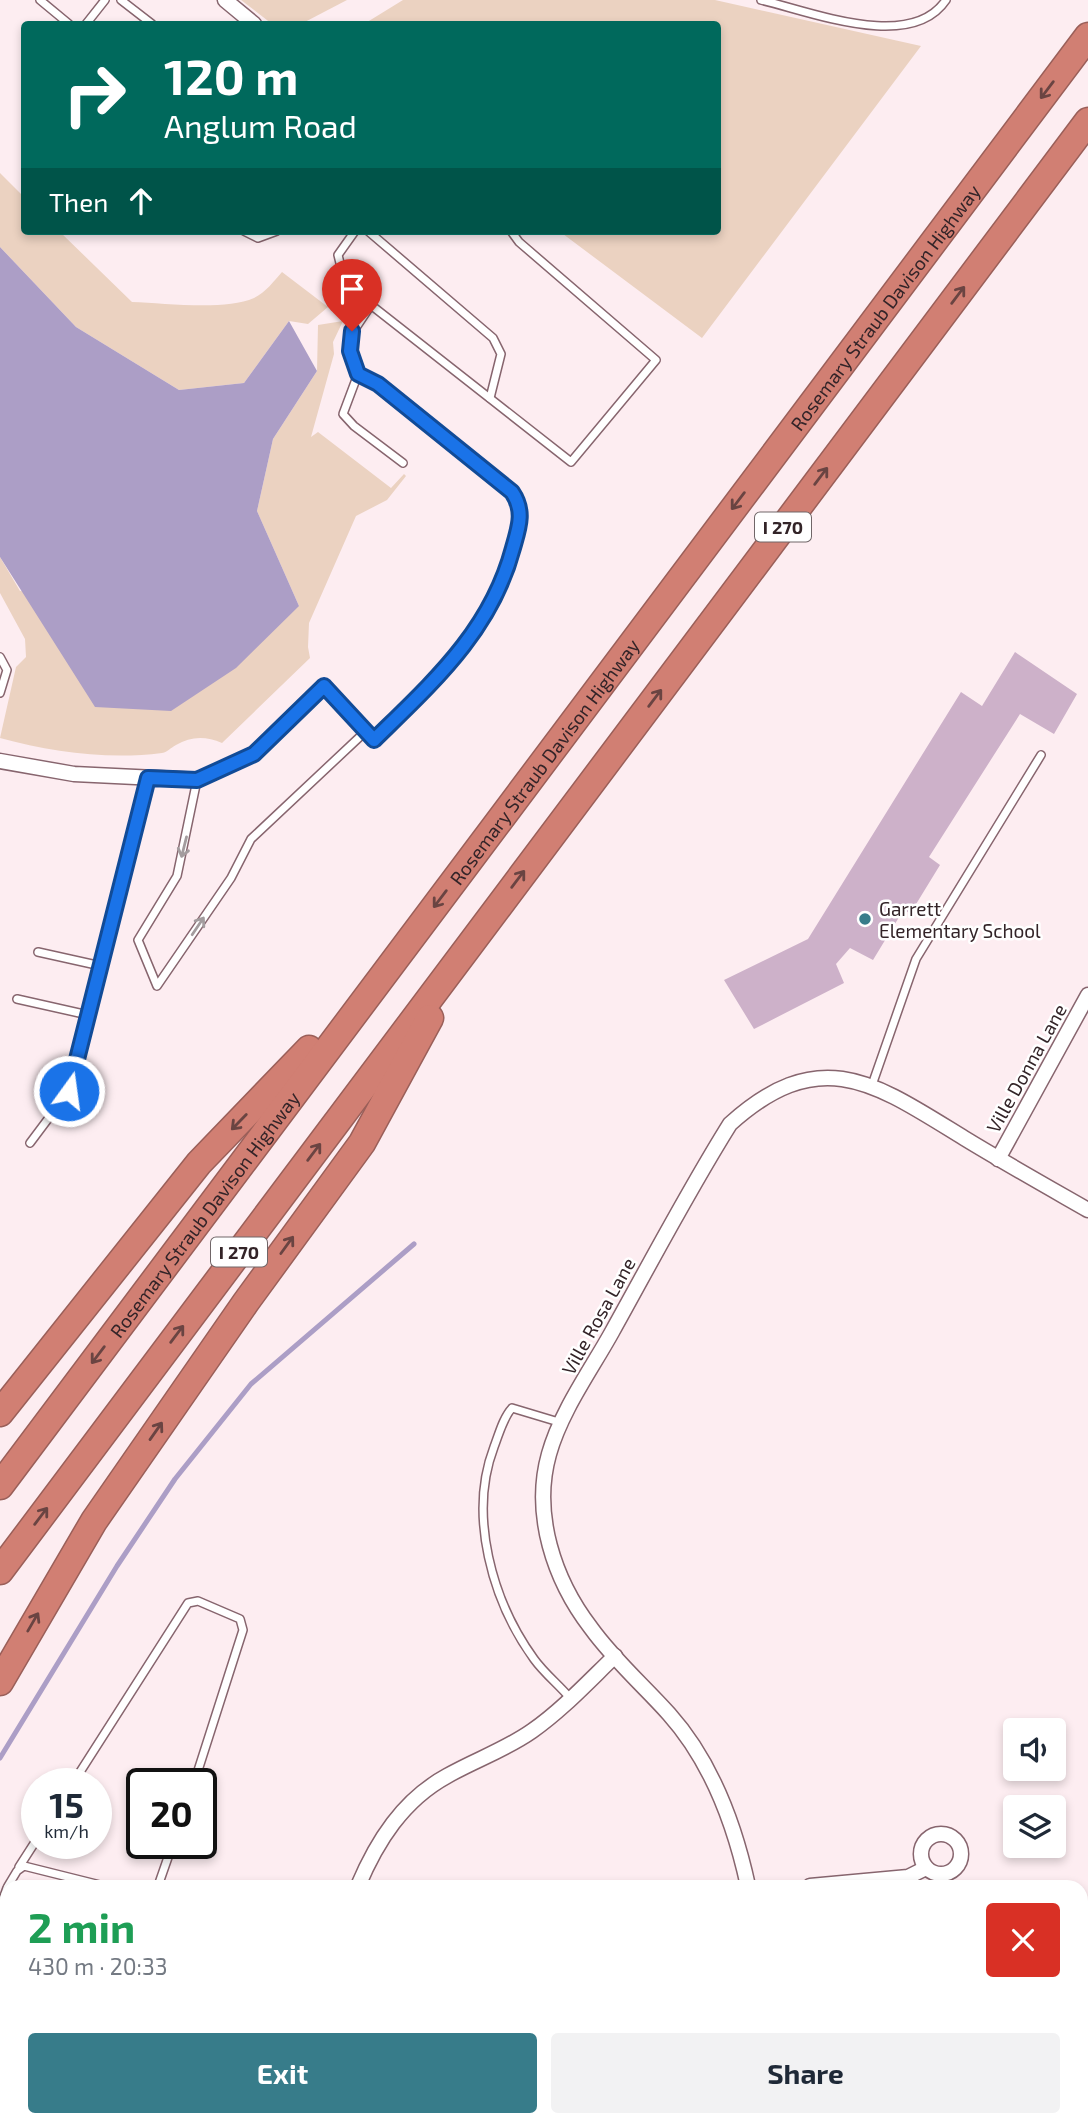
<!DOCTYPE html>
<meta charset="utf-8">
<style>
body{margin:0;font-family:"Exo 2",sans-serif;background:#f2f2f3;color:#1f2937;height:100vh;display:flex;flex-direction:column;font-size:26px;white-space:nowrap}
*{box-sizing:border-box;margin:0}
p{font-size:23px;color:#747a83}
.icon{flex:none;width:38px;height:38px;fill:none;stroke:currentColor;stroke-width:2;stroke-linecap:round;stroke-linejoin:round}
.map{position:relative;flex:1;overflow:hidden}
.details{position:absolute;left:0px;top:1880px;width:1088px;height:247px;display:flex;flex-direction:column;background:#fff;border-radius:21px 21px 0 0;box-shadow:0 4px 10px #0003}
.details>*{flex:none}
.hud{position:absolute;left:21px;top:21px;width:700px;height:214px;border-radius:7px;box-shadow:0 4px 10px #0003;background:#00695c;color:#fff;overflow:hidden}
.fabs{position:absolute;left:1003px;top:1718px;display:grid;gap:14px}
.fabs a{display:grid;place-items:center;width:63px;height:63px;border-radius:7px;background:#fff;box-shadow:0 4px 10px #0003;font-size:35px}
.speed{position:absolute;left:21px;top:1768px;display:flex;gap:14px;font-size:35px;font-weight:700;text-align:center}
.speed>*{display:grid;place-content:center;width:91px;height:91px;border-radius:50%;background:#fff;box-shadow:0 4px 10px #0003;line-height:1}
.speed small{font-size:18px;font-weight:400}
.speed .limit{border:4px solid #111;border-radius:10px;background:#fff;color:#111}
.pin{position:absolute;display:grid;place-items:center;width:60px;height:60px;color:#fff;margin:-72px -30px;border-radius:50% 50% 50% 0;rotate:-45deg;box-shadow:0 0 7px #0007}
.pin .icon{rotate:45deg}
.me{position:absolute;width:77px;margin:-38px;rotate:14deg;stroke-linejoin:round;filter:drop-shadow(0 0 5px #0008)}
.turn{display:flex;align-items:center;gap:24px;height:147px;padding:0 28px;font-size:32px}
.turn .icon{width:91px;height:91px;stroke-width:2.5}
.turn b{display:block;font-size:49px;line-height:60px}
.then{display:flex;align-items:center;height:66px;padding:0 28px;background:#0003;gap:14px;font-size:26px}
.round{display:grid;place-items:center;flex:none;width:74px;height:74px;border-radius:7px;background:#f2f2f3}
.headline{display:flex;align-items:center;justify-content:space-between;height:119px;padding:0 28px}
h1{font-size:42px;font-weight:700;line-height:52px;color:#1e9e55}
.primary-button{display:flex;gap:14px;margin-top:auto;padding:14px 28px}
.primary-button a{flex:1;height:80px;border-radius:7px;background:#377c8a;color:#fff;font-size:28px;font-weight:700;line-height:80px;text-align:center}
.primary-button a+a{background:#f2f2f3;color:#1f2937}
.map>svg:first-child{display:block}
.green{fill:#ebd2c1}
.water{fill:#ac9ec6}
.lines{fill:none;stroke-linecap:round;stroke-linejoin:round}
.stream{stroke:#ac9ec6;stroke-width:5}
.building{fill:#cdb1c9}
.service-casing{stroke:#87656e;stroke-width:10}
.minor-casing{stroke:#87656e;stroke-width:17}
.motorway-casing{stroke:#9a5f59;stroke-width:29}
.service{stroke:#fff;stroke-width:7}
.minor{stroke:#fff;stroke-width:14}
.motorway{stroke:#d17f73;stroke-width:26}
.oneway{stroke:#6a4442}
.oneway2{stroke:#a39c9e}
.route-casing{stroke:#114b97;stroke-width:18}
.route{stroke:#1a73e8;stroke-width:12}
.poi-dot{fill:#377c8a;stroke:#fff;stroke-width:2.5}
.labels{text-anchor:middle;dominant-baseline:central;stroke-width:5;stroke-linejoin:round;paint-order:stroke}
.shield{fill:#fff;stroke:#706668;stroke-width:2}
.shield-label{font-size:18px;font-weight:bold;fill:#332428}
.street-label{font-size:19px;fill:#332428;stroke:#fff}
.poi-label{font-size:19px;fill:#332428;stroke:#fff;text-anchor:start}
</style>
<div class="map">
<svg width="1088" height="2125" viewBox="0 0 1088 2125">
<rect width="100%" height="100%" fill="#fdedf1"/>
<g class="green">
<path d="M241 0H347L301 24H272Z"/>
<path d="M403 0H715L921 46 702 338 559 231H718V24H364Z"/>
<path d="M0 173 24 197V231H59L132 302C165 303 225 311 254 298 266 292 274 281 282 272L328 307 308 324 289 321 244 383 179 390 76 327 0 247Z"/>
<path d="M343 321 333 342 334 354 311 437 318 432 391 488 404 474 406 476 387 500 356 516 309 623 308 647 310 658 222 743C206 736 191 736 176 745 170 748 168 752 162 753 108 760 52 752 0 738L16 667 26 657 25 639 0 593V557L20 591 299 606 257 511 273 439 317 371 318 325Z"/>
</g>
<path class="water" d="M0 247 76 327 179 390 244 383 289 321 317 371 273 439 257 511 299 606 236 668 171 711 95 707 0 557Z"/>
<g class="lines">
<path class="stream" d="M0 1758 117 1566 175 1479 251 1384 414 1244"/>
</g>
<path class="building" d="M1015 652 1077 694 1054 734 1020 714 929 857 940 865 910 914 904 909 873 960 850 948 836 964 844 983 754 1029 724 980 808 939 961 692 982 706Z"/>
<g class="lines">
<defs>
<g id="service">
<path d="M40 0 69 24"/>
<path d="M121 0 152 24"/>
<path d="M761 0C812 12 911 52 946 0"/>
<path d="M86 24 105 0"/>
<path d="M244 231 258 238 277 231"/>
<path d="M355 231 338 255 343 275 362 298 571 462 656 360 519 242 511 231"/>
<path d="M368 231 493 338 501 354 490 398"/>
<path d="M371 305 353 332 350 351 358 374 343 414 354 426 403 463"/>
<path d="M358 374 378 384 512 492C525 511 519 528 513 548 491 631 433 682 374 740L324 686 254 754 197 780 177 876 138 940 157 986 231 878 251 839 366 731"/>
<path d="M0 657 7 670 0 693"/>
<path d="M38 952 101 966"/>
<path d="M17 999 88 1015"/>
<path d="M872 1085 916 959 1041 755"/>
<path d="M30 1143 69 1091 148 778"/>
<path d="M562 1423 512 1408C503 1418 499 1434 494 1447 468 1515 492 1601 534 1659 544 1673 559 1685 570 1698"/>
<path d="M73 1783 188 1603 198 1601 240 1619 243 1630 194 1783"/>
<path d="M19 1867 37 1839"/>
<path d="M8 1886 17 1871 24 1866 104 1886"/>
<path d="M158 1886 173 1843"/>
<path d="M0 1908 7 1888"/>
<path d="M0 2054 7 2056"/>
<path d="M0 2095 7 2097"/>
<path d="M187 2119 208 2125"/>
<path d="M378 2119 400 2125"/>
<path d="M15 2125 16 2119"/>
<path d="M96 2125 98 2119"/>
<path d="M445 2125 446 2119"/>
</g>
<g id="minor">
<path d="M225 0 254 24"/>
<path d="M0 761 74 774 197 780"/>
<path d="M998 1159 1088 995"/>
<circle cx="941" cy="1854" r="20"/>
<path d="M358 1886C377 1841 403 1800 447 1776 475 1760 505 1750 532 1731 562 1710 588 1682 615 1656"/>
<path d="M748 1886C735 1826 711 1761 669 1714 644 1686 614 1660 591 1628 554 1580 532 1514 549 1454 561 1411 591 1370 612 1332 651 1262 688 1191 730 1124 821 1042 876 1084 964 1138 1005 1163 1046 1186 1088 1210"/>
<path d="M810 1886 908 1877 926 1868"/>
<path d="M759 2119V2125"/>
</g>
<g id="motorway">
<path d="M0 1413 199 1163 309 1049"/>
<path id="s1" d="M0 1486 1088 36"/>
<path d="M0 1571 1088 121"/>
<path d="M0 1682 94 1521 246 1302 362 1143 430 1018"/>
</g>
</defs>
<use href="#service" class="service-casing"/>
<use href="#minor" class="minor-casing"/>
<use href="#motorway" class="motorway-casing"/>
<use href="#service" class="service"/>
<use href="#minor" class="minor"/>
<use href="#motorway" class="motorway"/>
</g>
<defs><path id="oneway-shaft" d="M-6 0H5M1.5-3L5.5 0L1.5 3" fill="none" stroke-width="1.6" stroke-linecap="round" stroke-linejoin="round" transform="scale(1.75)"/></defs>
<g class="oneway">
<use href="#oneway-shaft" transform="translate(1047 90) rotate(127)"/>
<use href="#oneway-shaft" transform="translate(958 295) rotate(-53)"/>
<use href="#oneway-shaft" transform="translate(821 476) rotate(-53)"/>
<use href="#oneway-shaft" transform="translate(738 501) rotate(127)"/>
<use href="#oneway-shaft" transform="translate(655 698) rotate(-53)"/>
<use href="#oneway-shaft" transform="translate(518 879) rotate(-53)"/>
<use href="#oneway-shaft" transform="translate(440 899) rotate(127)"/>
<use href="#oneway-shaft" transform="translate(239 1122) rotate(134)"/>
<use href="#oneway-shaft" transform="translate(314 1152) rotate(-53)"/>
<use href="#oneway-shaft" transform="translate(287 1245) rotate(-54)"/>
<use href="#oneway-shaft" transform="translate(177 1334) rotate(-53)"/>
<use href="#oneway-shaft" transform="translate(98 1355) rotate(127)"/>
<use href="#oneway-shaft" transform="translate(156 1431) rotate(-55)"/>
<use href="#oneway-shaft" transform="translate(41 1516) rotate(-53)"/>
<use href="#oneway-shaft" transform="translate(33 1622) rotate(-60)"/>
</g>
<g class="oneway2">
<use href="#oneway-shaft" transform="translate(184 847) rotate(104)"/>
<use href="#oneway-shaft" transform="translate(198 926) rotate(-56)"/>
</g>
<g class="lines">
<defs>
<path id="route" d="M69 1091 148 778 197 780 254 754 324 686 374 740C433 682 491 631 513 548 519 527 525 511 512 492L378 384 358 374 350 351 352 331"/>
</defs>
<use href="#route" class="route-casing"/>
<use href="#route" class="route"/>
</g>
<circle class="poi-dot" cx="865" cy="919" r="7"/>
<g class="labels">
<g class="shield">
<rect x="755" y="512.5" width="56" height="29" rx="5"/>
<rect x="211" y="1237.5" width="56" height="29" rx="5"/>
</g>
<g class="shield-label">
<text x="783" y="527">I 270</text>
<text x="239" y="1252">I 270</text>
</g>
<g class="street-label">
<text stroke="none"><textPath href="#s1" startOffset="1474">Rosemary Straub Davison Highway</textPath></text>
<text stroke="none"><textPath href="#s1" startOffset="906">Rosemary Straub Davison Highway</textPath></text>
<text transform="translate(1026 1068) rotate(-61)">Ville Donna Lane</text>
<text stroke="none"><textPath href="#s1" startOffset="340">Rosemary Straub Davison Highway</textPath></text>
<text transform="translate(598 1316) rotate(-61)">Ville Rosa Lane</text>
</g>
<g class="poi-label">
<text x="879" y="908">Garrett<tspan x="879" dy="22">Elementary School</tspan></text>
</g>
</g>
</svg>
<div class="fabs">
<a><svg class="icon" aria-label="sound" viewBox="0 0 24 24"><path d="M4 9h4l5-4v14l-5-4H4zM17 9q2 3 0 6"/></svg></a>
<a><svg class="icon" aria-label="layers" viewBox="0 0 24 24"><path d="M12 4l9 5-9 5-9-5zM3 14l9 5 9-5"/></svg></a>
</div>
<div class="speed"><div>15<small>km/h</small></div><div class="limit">20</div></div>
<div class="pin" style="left:352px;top:331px;background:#d93025"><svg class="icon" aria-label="arrive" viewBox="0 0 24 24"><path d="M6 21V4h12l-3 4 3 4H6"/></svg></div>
<svg class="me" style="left:69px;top:1091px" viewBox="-20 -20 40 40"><circle r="17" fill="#1a73e8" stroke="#fff" stroke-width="3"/><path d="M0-11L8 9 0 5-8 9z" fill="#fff"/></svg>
<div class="hud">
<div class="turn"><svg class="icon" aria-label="right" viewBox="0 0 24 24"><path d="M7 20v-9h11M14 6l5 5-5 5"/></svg><div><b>120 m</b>Anglum Road</div></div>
<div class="then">Then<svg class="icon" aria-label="ahead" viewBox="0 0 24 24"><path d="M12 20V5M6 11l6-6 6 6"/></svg></div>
</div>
<section class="details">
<div class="headline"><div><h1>2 min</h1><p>430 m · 20:33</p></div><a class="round" style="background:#d93025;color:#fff"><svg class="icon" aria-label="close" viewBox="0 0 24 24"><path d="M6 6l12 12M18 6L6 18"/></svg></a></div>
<div class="primary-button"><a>Exit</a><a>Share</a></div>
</section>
</div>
